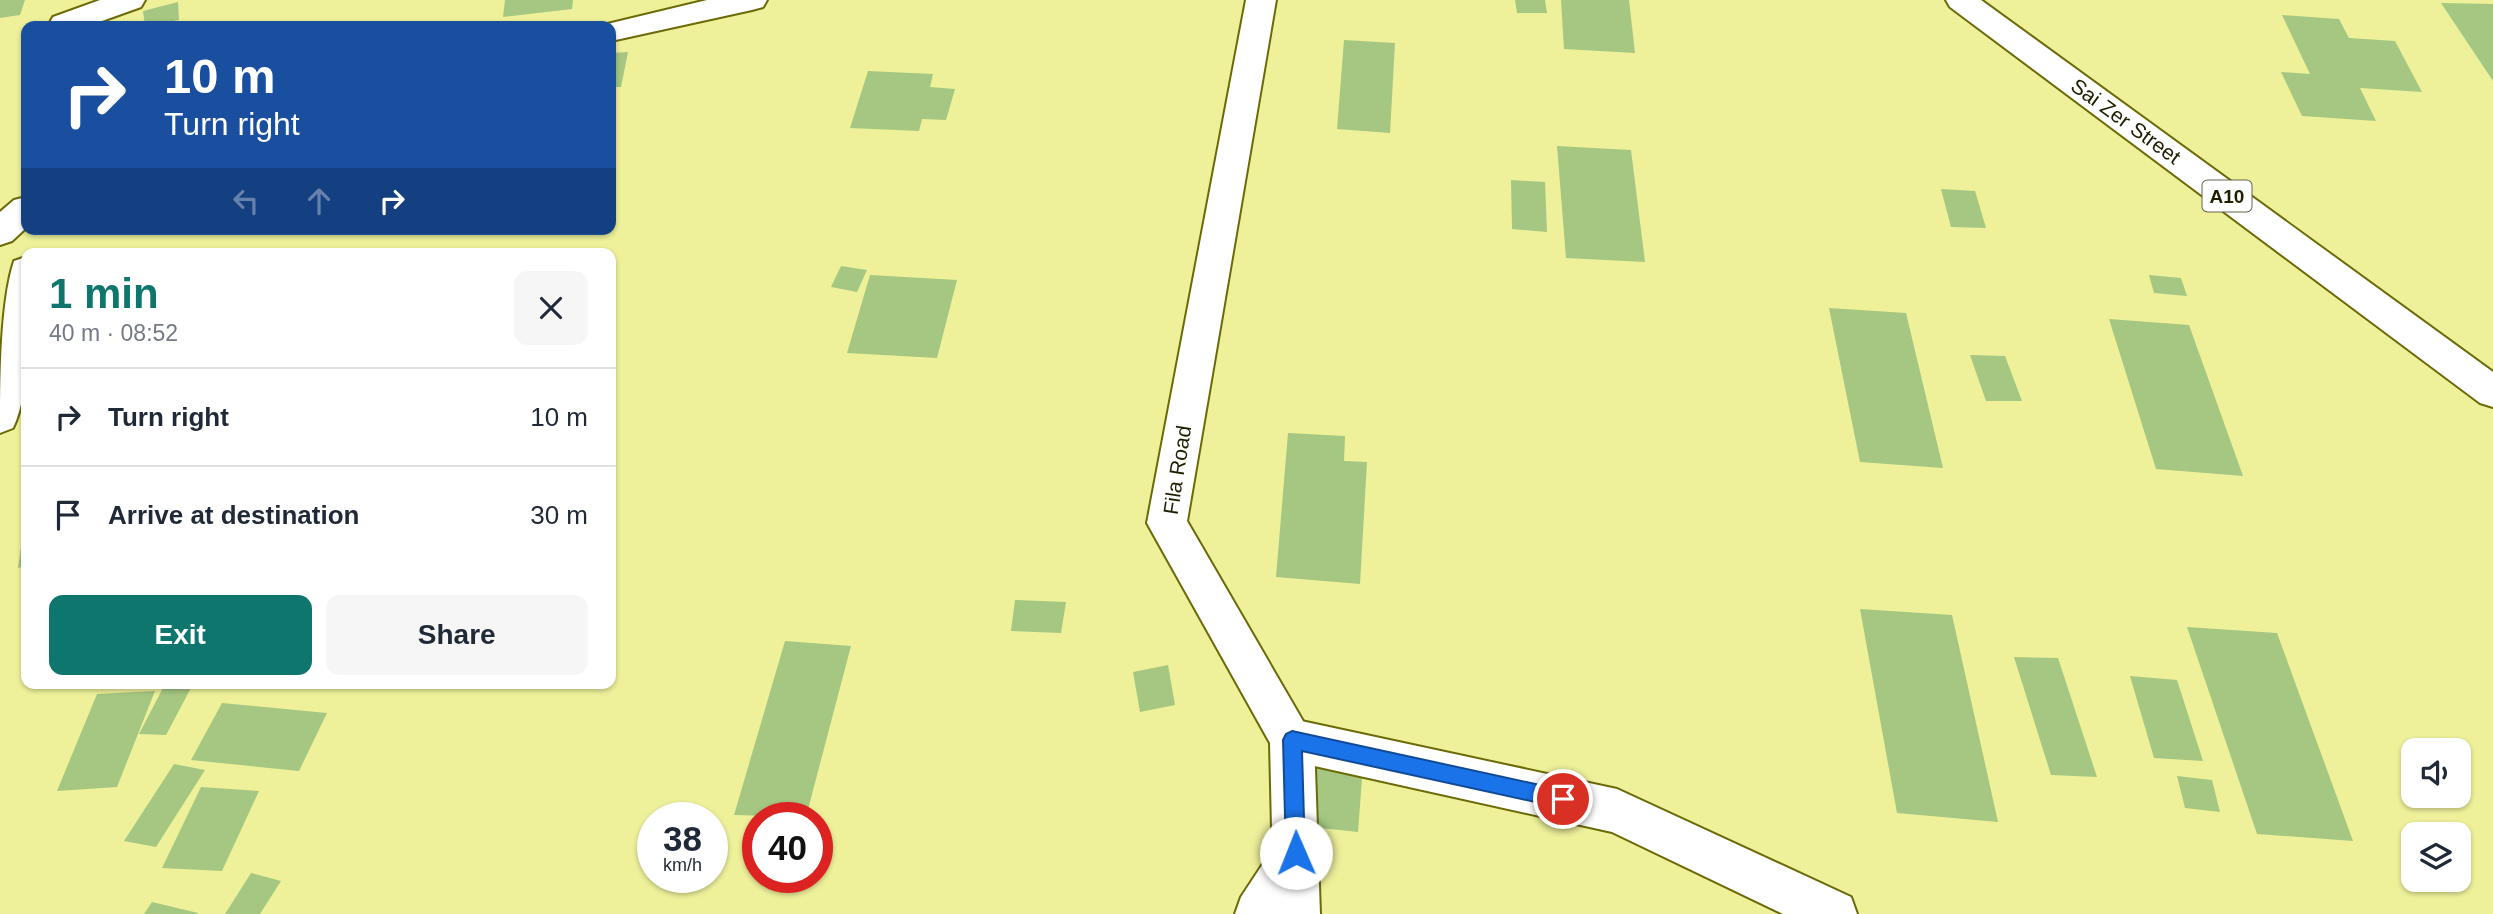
<!DOCTYPE html>
<meta charset="utf-8">
<style>
body{margin:0;font-family:Arial,sans-serif;background:#f6f6f7;color:#1f2937;height:100vh;display:flex;flex-direction:column;font-size:26px;white-space:nowrap}
*{box-sizing:border-box;margin:0}
p{font-size:23px;color:#747a83}
.icon{flex:none;width:38px;height:38px;fill:none;stroke:currentColor;stroke-width:2;stroke-linecap:round;stroke-linejoin:round}
.map{position:relative;flex:1;overflow:hidden}
.details{position:absolute;left:21px;top:248px;width:595px;height:441px;display:flex;flex-direction:column;background:#fff;border-radius:14px;box-shadow:0 2px 5px #0004}
.details>*{flex:none}
.top-card{position:absolute;left:21px;top:21px;width:595px;height:214px;border-radius:14px;box-shadow:0 2px 5px #0004;background:#1a4fa0;color:#fff;overflow:hidden}
.tools{position:absolute;left:2401px;top:738px;display:grid;gap:14px}
.tools a{display:grid;place-items:center;width:70px;height:70px;border-radius:14px;background:#fff;box-shadow:0 2px 5px #0004;font-size:35px}
.speed{position:absolute;left:637px;top:802px;display:flex;gap:14px;font-size:35px;font-weight:700;text-align:center}
.speed>*{display:grid;place-content:center;width:91px;height:91px;border-radius:50%;background:#fff;box-shadow:0 2px 5px #0004;line-height:1}
.speed small{font-size:18px;font-weight:400}
.speed .limit{border:10px solid #d22;background:#fff;color:#111}
.pin{position:absolute;display:grid;place-items:center;width:60px;height:60px;color:#fff;margin:-30px;border:4px solid #fff;border-radius:50%;box-shadow:0 2px 7px #0007}
.me{position:absolute;width:77px;margin:-38px;rotate:359deg;stroke-linejoin:round;filter:drop-shadow(0 0 5px #0008)}
.turn{display:flex;align-items:center;gap:24px;height:147px;padding:0 28px;font-size:32px}
.turn .icon{width:91px;height:91px;stroke-width:2.5}
.turn b{display:block;font-size:49px;line-height:60px}
.lanes{display:flex;align-items:center;height:66px;padding:0 28px;background:#0003;justify-content:center;gap:35px;direction:ltr}
.lanes .off{opacity:.35}
.round{display:grid;place-items:center;flex:none;width:74px;height:74px;border-radius:14px;background:#f6f6f7}
.summary{display:flex;align-items:center;justify-content:space-between;height:119px;padding:0 28px}
h1{font-size:42px;font-weight:700;line-height:52px;color:#0f766e}
.primary-button{display:flex;gap:14px;margin-top:auto;padding:14px 28px}
.primary-button a{flex:1;height:80px;border-radius:14px;background:#0f766e;color:#fff;font-size:28px;font-weight:700;line-height:80px;text-align:center}
.primary-button a+a{background:#f6f6f7;color:#1f2937}
ul{padding:0;list-style:none}
li{display:flex;align-items:center;gap:21px;height:98px;padding:0 28px;border-top:2px solid #e0e1e3}
li div{flex:1}
li b{display:block;font-size:26px}
li em{font-style:normal}
.map>svg:first-child{display:block}
.building{fill:#a5c781}
.lines{fill:none;stroke-linecap:round;stroke-linejoin:round}
.street-casing{stroke:#6b6a07;stroke-width:4}
.secondary-casing{stroke:#6b6a07;stroke-width:4}
.highway-casing{stroke:#6b6a07;stroke-width:4}
.street{fill:#fff;fill-rule:evenodd}
.secondary{fill:#fff;fill-rule:evenodd}
.highway{fill:#fff;fill-rule:evenodd}
.route{fill:#1a73e8;stroke:#114b97;stroke-width:2}
.labels{text-anchor:middle;dominant-baseline:central;stroke-width:6;stroke-linejoin:round;paint-order:stroke}
.shield{fill:#fff;stroke:#62624c;stroke-width:2}
.shield-label{font-size:19px;font-weight:bold;fill:#1f1f00}
.street-label{font-size:21px;fill:#1f1f00;stroke:#fff}
</style>
<div class="map">
<svg width="2493" height="914" viewBox="0 0 2493 914">
<rect width="100%" height="100%" fill="#eef19a"/>
<g class="building">
<path d="M0 0H25L20 15 0 18Z"/>
<path d="M505 0H573L572 9 503 17Z"/>
<path d="M1515 0H1545L1547 13H1517Z"/>
<path d="M1561 0H1629L1635 53 1564 49Z"/>
<path d="M178 2 179 20 145 26 143 11Z"/>
<path d="M2441 3 2493 4V81Z"/>
<path d="M2282 15 2339 19 2349 38 2395 41 2422 92 2360 88 2376 121 2302 116 2281 72 2310 74Z"/>
<path d="M1344 40 1395 43 1390 133 1337 129Z"/>
<path d="M628 52 621 87H611V53Z"/>
<path d="M868 71 933 74 930 87 955 89 946 120 922 119 919 131 850 128Z"/>
<path d="M1557 146 1631 150 1645 262 1566 258Z"/>
<path d="M1511 180 1545 182 1547 232 1512 229Z"/>
<path d="M1941 189 1975 191 1986 228 1951 227Z"/>
<path d="M841 266 867 270 857 292 831 287Z"/>
<path d="M870 275 957 280 937 358 847 353Z"/>
<path d="M2149 275 2181 278 2187 296 2154 293Z"/>
<path d="M1829 308 1906 313 1943 468 1860 462Z"/>
<path d="M2109 319 2189 325 2243 476 2156 469Z"/>
<path d="M1970 355 2005 356 2022 401H1986Z"/>
<path d="M1288 433 1345 436 1344 461 1367 462 1360 584 1276 577Z"/>
<path d="M25 520 26 566 18 568Z"/>
<path d="M1015 600 1066 602 1061 633 1011 631Z"/>
<path d="M1860 609 1952 615 1998 822 1897 813Z"/>
<path d="M2187 627 2277 633 2353 841 2257 834Z"/>
<path d="M785 641 851 646 806 817 734 815Z"/>
<path d="M2014 657 2058 658 2097 777 2051 775Z"/>
<path d="M1168 665 1175 705 1140 712 1133 672Z"/>
<path d="M2130 676 2177 680 2203 761 2154 758Z"/>
<path d="M165 684H193L166 735 139 734Z"/>
<path d="M155 691 117 787 57 791 97 694Z"/>
<path d="M222 703 327 713 299 771 191 760Z"/>
<path d="M1290 757 1363 765 1358 832 1283 824Z"/>
<path d="M174 764 205 770 156 847 124 841Z"/>
<path d="M2177 776 2212 780 2220 812 2185 808Z"/>
<path d="M201 787 259 791 222 871 162 868Z"/>
<path d="M251 873 281 881 260 914H225Z"/>
<path d="M152 902 198 913V914H144Z"/>
</g>
<g class="lines">
<defs>
<g id="street">
<path d="M100 0H145L141 7 88 26 49 24 53 17Z"/>
<path d="M707 0H767L763 7 752 10 611 41V26H599Z"/>
<path d="M26 197V228L12 241 0 245V212L14 200Z"/>
<path d="M26 257C28 302 33 388 13 428L0 433C0 383 0 304 14 261Z"/>
<path d="M1292 719 1617 789 1851 897 1857 914H1783L1612 832 1292 761 1277 755 1270 740 1277 725Z"/>
<path d="M1296 831 1312 838 1319 854 1285 914H1235L1241 897 1280 838Z"/>
</g>
<path id="secondary" d="M1246 0H1276L1187 521 1314 740 1320 914H1274L1270 743 1147 523Z"/>
<path id="highway" d="M1946 0H1981L2493 372V407L2480 403 1950 7Z"/>
</defs>
<use href="#street" class="street-casing"/>
<use href="#secondary" class="secondary-casing"/>
<use href="#highway" class="highway-casing"/>
<use href="#street" class="street"/>
<use href="#secondary" class="secondary"/>
<use href="#highway" class="highway"/>
</g>
<path class="route" d="M1292 731 1563 790 1569 793 1572 799 1569 806 1563 808 1302 751 1305 853 1302 860 1296 863 1289 860 1286 853 1283 740 1286 734Z"/>
<g class="labels">
<rect class="shield" x="2202.5" y="180.5" width="49" height="31" rx="5"/>
<g class="shield-label">
<text x="2227" y="196">A10</text>
</g>
<g class="street-label">
<text transform="translate(2126 121) rotate(36)">Sai Zer Street</text>
<text transform="translate(1177 470) rotate(-81)">Fila Road</text>
</g>
</g>
</svg>
<div class="tools">
<a><svg class="icon" aria-label="sound" viewBox="0 0 24 24"><path d="M4 9h4l5-4v14l-5-4H4zM17 9q2 3 0 6"/></svg></a>
<a><svg class="icon" aria-label="layers" viewBox="0 0 24 24"><path d="M12 4l9 5-9 5-9-5zM3 14l9 5 9-5"/></svg></a>
</div>
<div class="speed"><div>38<small>km/h</small></div><div class="limit">40</div></div>
<div class="pin" style="left:1563px;top:799px;background:#d93025"><svg class="icon" aria-label="arrive" viewBox="0 0 24 24"><path d="M6 21V4h12l-3 4 3 4H6"/></svg></div>
<svg class="me" style="left:1296px;top:853px" viewBox="-20 -20 40 40"><circle r="19" fill="#fff"/><path d="M0-13L10 11 0 6-10 11z" fill="#1a73e8"/></svg>
<div class="top-card">
<div class="turn"><svg class="icon" aria-label="right" viewBox="0 0 24 24"><path d="M7 20v-9h11M14 6l5 5-5 5"/></svg><div><b>10 m</b>Turn right</div></div>
<div class="lanes"><svg class="icon off" aria-label="left" viewBox="0 0 24 24"><path d="M17 20v-9H6M10 6l-5 5 5 5"/></svg><svg class="icon off" aria-label="ahead" viewBox="0 0 24 24"><path d="M12 20V5M6 11l6-6 6 6"/></svg><svg class="icon" aria-label="right" viewBox="0 0 24 24"><path d="M7 20v-9h11M14 6l5 5-5 5"/></svg></div>
</div>
<section class="details">
<div class="summary"><div><h1>1 min</h1><p>40 m · 08:52</p></div><a class="round"><svg class="icon" aria-label="close" viewBox="0 0 24 24"><path d="M6 6l12 12M18 6L6 18"/></svg></a></div>
<ul>
<li><svg class="icon" aria-label="right" viewBox="0 0 24 24"><path d="M7 20v-9h11M14 6l5 5-5 5"/></svg><div><b>Turn right</b></div><em>10 m</em></li>
<li><svg class="icon" aria-label="arrive" viewBox="0 0 24 24"><path d="M6 21V4h12l-3 4 3 4H6"/></svg><div><b>Arrive at destination</b></div><em>30 m</em></li>
</ul>
<div class="primary-button"><a>Exit</a><a>Share</a></div>
</section>
</div>
